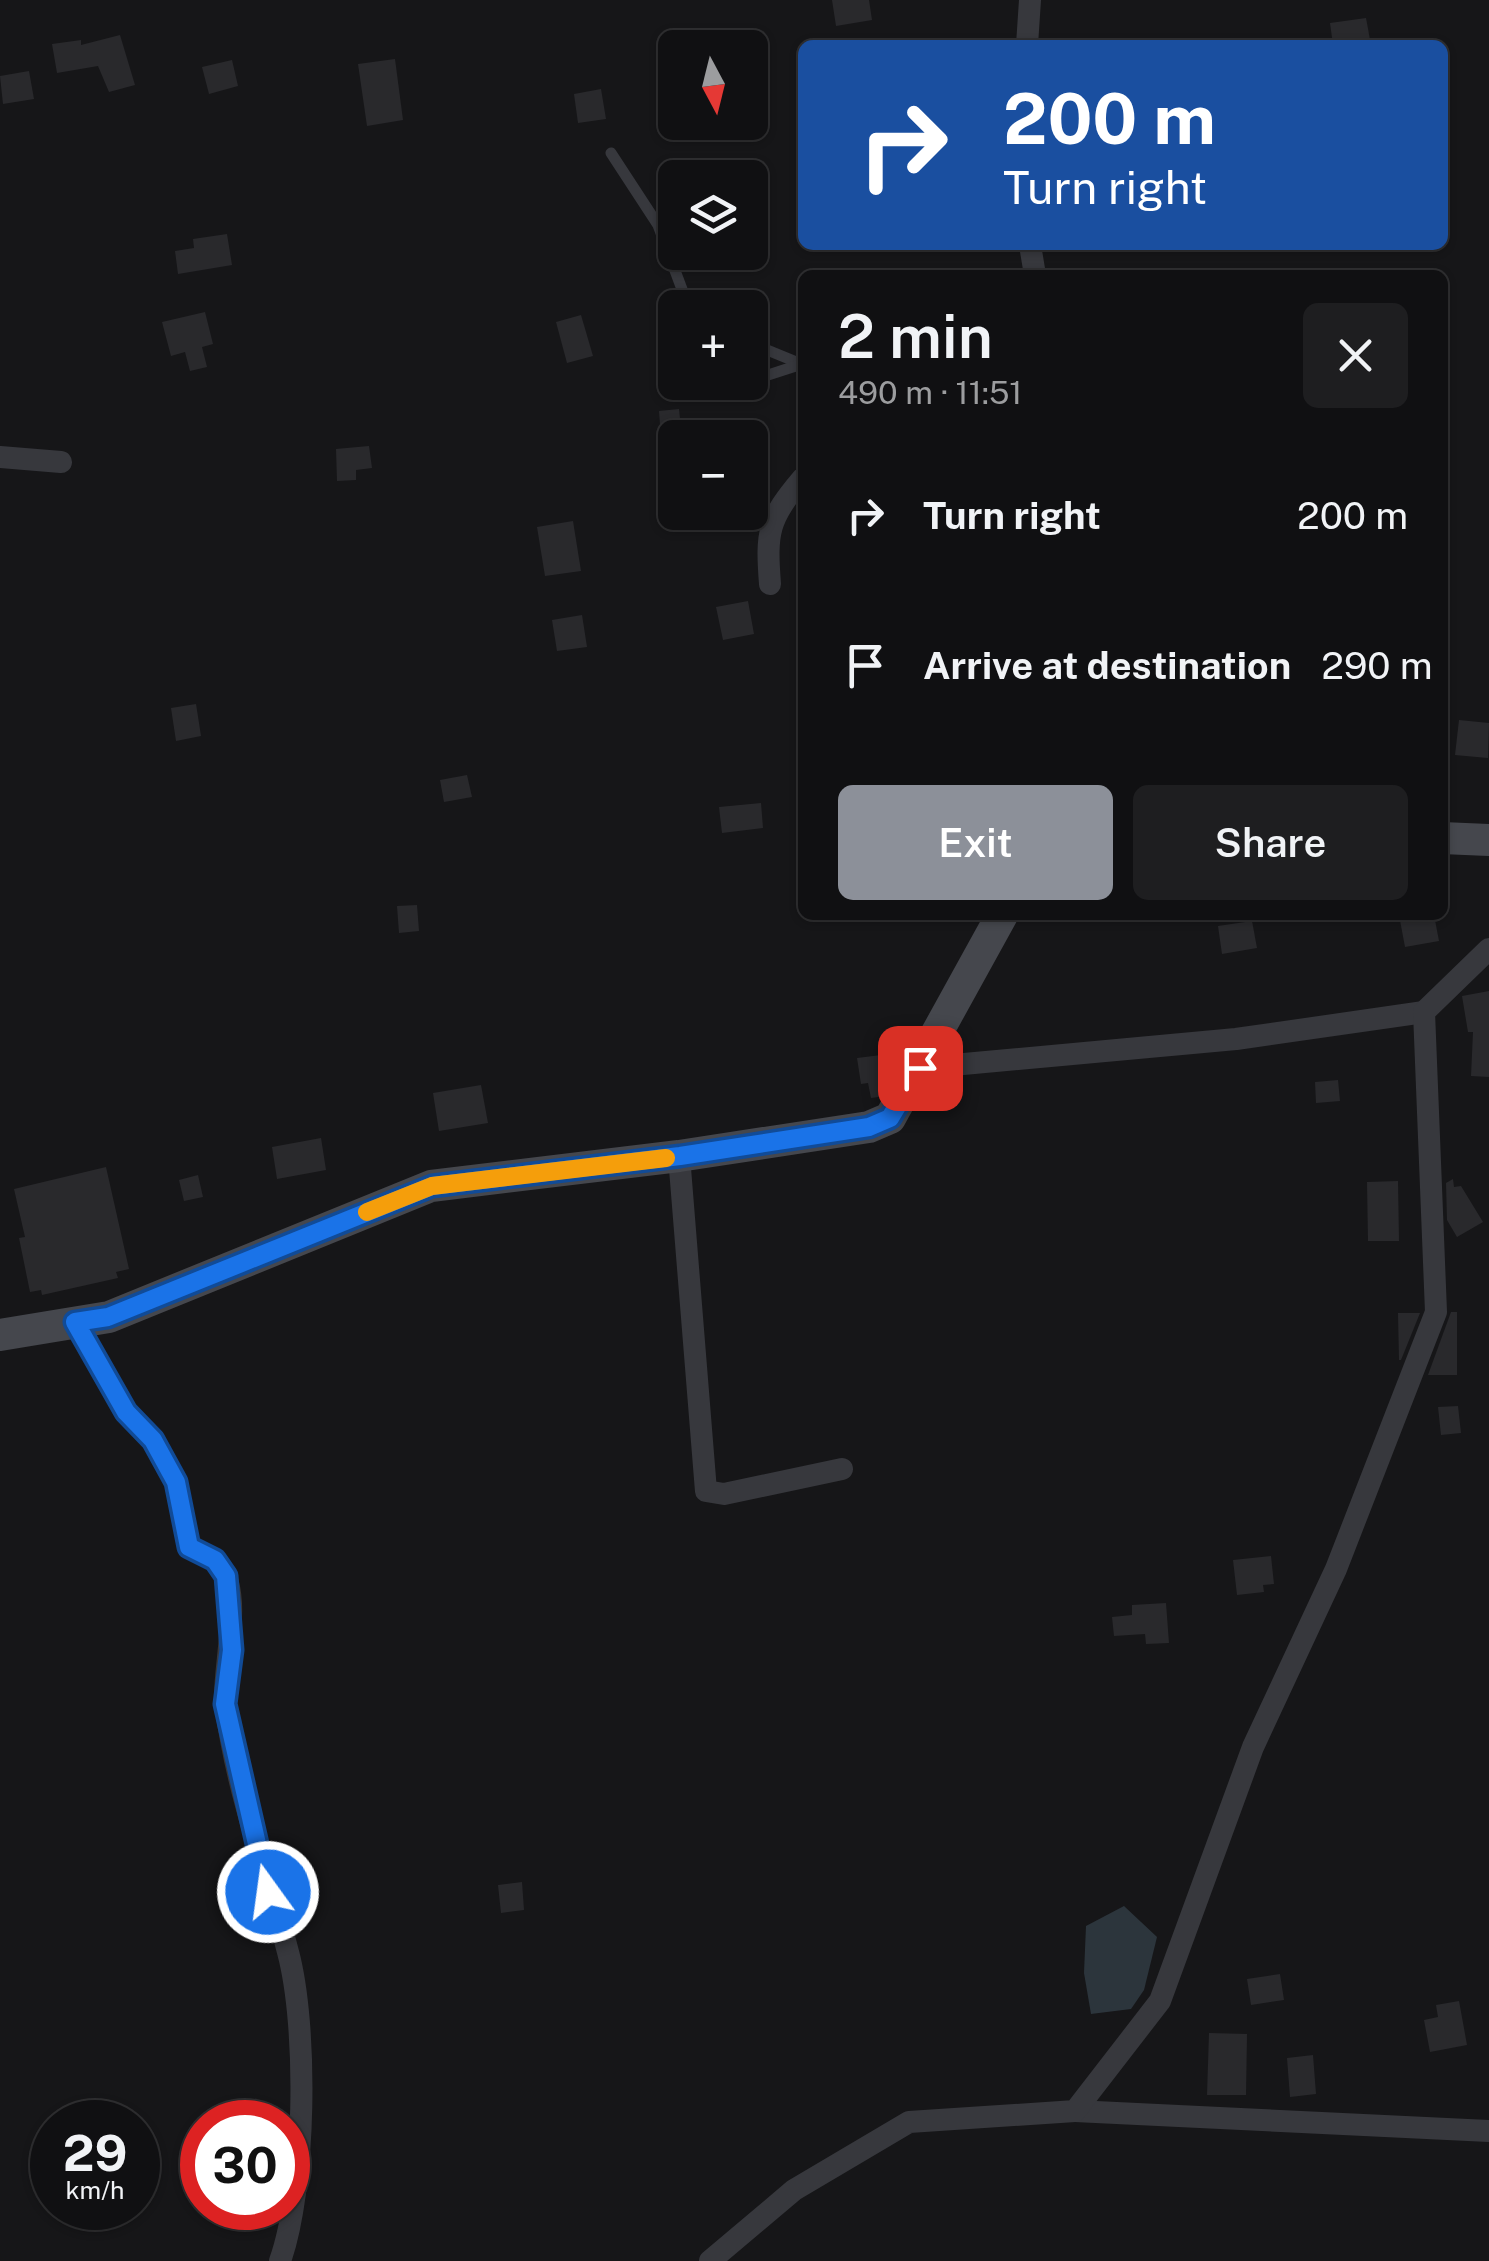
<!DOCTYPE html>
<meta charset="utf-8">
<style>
body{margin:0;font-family:"Public Sans",sans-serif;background:#1e1e20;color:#f1f3f6;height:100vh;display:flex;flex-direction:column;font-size:38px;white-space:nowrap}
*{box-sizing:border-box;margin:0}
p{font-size:32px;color:#9c9d9f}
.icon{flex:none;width:55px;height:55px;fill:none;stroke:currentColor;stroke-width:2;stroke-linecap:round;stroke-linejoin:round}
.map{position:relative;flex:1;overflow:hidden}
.panel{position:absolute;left:798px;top:270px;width:650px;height:650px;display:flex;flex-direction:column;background:#101012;border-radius:15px;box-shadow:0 2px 8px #0004,0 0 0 2px #303032}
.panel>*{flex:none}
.top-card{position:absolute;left:798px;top:40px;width:650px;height:210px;border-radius:15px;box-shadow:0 2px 8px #0004,0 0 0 2px #303032;background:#1a4fa0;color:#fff;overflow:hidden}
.needle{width:65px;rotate:173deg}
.fabs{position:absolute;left:658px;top:30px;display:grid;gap:20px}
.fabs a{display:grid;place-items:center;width:110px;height:110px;border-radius:15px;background:#101012;box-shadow:0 2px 8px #0004,0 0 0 2px #303032;font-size:50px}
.speed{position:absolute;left:30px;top:2100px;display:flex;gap:20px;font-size:50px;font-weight:700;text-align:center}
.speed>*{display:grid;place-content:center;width:130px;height:130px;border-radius:50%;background:#101012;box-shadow:0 2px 8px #0004,0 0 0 2px #303032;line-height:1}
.speed small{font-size:25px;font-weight:400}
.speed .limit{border:15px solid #d22;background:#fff;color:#111}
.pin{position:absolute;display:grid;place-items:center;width:85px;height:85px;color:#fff;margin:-42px;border-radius:20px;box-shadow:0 5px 15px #0006}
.me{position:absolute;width:110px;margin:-55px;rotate:346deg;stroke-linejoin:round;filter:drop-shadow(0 0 8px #0008)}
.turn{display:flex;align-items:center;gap:35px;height:210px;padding:0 40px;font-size:45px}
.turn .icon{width:130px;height:130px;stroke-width:2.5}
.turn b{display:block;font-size:70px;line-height:85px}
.round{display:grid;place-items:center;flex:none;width:105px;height:105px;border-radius:15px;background:#1e1e20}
.summary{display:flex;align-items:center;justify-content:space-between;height:170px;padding:0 40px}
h1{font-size:60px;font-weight:600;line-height:75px}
.action{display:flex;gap:20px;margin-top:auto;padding:20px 40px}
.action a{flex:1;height:115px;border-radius:15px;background:#8c9099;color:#fff;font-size:40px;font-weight:600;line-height:115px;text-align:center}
.action a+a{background:#1e1e20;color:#f1f3f6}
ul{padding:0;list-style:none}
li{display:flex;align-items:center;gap:30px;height:150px;padding:0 40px}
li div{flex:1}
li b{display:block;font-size:38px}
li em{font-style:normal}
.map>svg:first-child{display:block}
.water{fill:#2c353c}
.building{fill:#29292c}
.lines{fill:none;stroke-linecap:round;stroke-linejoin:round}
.lane{stroke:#37383d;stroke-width:11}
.street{stroke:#37383d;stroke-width:22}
.secondary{stroke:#45474d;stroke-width:32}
.route-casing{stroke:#114b97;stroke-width:25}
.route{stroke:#1a73e8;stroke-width:18}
.slow{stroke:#f59e0b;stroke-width:18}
</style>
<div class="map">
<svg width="1489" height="2261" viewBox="0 0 1489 2261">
<rect width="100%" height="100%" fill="#161618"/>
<path class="water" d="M1124 1906 1157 1937 1144 1990 1131 2009 1091 2014 1084 1973 1086 1926Z"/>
<g class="building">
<path d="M832 0H869L872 20 836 26Z"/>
<path d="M1366 18 1371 45H1333L1330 23Z"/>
<path d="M120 35 135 85 109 92 98 66 57 73 52 44 81 40V45Z"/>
<path d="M395 59 403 120 367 126 358 64Z"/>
<path d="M232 60 238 86 209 94 202 67Z"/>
<path d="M29 71 34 99 3 104 0 76Z"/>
<path d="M601 89 606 119 578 123 574 94Z"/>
<path d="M227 234 232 265 178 274 175 251 194 248 193 239Z"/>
<path d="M205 312 213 344 202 347 207 367 190 371 185 352 171 356 162 322Z"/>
<path d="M581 315 593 356 567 363 556 322Z"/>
<path d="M679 409 682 438H661L659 411Z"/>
<path d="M369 446 372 468 356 470V480L337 481 336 449Z"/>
<path d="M573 521 581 571 545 576 537 527Z"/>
<path d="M748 601 754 634 723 640 716 607Z"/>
<path d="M582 615 587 647 557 651 552 620Z"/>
<path d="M196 704 201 736 176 741 171 708Z"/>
<path d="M1459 720 1489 723 1488 758 1455 755Z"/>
<path d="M467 775 472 797 444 802 440 780Z"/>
<path d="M761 803 763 828 722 833 719 807Z"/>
<path d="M417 905 419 931 399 933 397 906Z"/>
<path d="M1399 915H1434L1439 941 1405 947Z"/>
<path d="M1252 921 1257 948 1222 954 1218 926Z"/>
<path d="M1489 991V1077L1471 1076 1473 1032H1468L1462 996Z"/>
<path d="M881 1055 885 1086 879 1097 871 1098 868 1083 861 1084 857 1058Z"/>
<path d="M1338 1080 1340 1101 1316 1103 1315 1082Z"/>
<path d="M481 1085 488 1123 439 1131 433 1093Z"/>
<path d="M321 1138 326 1170 277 1179 272 1147Z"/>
<path d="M106 1167 129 1269 116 1272 118 1278 42 1295 41 1290 30 1292 19 1238 25 1237 14 1189Z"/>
<path d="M198 1175 203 1197 184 1201 179 1180Z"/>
<path d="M1453 1179 1454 1187 1461 1186 1483 1222 1457 1237 1447 1220 1446 1183Z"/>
<path d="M1398 1181 1399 1241H1368L1367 1182Z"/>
<path d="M1451 1312H1457V1375H1428Z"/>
<path d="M1398 1313H1420L1401 1360H1399Z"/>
<path d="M1458 1406 1461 1433 1441 1435 1438 1407Z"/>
<path d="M1271 1556 1274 1584 1263 1585 1264 1592 1237 1595 1233 1560Z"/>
<path d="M1166 1603 1169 1643 1146 1644 1145 1634 1114 1636 1112 1617 1132 1615V1605Z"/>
<path d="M522 1882 524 1910 501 1913 498 1885Z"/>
<path d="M1280 1974 1284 2000 1251 2005 1247 1979Z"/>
<path d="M1459 2001 1467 2045 1430 2052 1424 2020 1438 2017 1436 2005Z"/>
<path d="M1209 2033 1247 2034 1246 2095H1207Z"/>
<path d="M1313 2055 1316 2094 1290 2097 1287 2058Z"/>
</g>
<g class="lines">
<g class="lane">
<path d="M611 153 658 225 689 308"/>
<path d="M750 343 799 363"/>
<path d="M750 381 802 364"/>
<path d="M715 394 745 382"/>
</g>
<g class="street">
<path d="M1027 45 1030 0"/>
<path d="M1030 245 1035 275"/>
<path d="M0 457 61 462"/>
<path d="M770 584C766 532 768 519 802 479"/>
<path d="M920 1068 1236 1039 1424 1012"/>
<path d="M679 1156 706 1491 724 1494 842 1469"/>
<path d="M75 1323 126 1412 153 1439 176 1482 189 1547C197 1551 209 1555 216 1561 247 1591 220 1672 226 1709 237 1792 267 1871 288 1952 308 2027 306 2188 280 2261"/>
<path d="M1075 2111 1489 2131"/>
<path d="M710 2261 794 2190 909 2122 1075 2111 1160 2001 1253 1747 1336 1569 1436 1312 1424 1012 1489 949"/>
</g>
<g class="secondary">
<path d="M1442 838 1489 840"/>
<path d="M0 1335 109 1317 431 1186 679 1156 869 1127 890 1118 1002 915"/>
</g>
</g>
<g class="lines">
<defs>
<path id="route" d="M268 1892 225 1704 232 1650 226 1576 215 1560 189 1547 176 1482 153 1440 126 1412 75 1322 108 1317 432 1186 680 1156 869 1127 890 1118 920 1068"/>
</defs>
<use href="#route" class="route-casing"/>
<use href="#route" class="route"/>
<path class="slow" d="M367 1212 432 1186 666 1158"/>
</g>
</svg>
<div class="fabs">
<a><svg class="needle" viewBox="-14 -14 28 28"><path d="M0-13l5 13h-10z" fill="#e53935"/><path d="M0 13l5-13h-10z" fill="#9c9d9f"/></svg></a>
<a><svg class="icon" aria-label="layers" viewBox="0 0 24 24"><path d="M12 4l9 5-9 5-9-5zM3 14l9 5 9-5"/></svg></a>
<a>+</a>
<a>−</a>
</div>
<div class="speed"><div>29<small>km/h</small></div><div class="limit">30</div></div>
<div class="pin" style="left:920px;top:1068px;background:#d93025"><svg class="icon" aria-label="arrive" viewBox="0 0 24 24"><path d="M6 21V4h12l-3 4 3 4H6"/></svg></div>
<svg class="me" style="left:268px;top:1892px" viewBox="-20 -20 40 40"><circle r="17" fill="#1a73e8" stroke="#fff" stroke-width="3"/><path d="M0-11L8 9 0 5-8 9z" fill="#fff"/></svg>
<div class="top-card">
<div class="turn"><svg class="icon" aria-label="right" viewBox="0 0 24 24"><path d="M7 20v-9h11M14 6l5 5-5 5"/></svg><div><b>200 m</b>Turn right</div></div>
</div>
<section class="panel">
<div class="summary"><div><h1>2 min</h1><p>490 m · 11:51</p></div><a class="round"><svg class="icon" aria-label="close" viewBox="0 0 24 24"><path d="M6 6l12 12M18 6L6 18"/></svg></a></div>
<ul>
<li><svg class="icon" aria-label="right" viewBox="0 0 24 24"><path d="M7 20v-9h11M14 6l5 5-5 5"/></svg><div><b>Turn right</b></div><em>200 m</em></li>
<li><svg class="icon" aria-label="arrive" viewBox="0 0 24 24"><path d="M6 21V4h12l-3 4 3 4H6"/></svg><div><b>Arrive at destination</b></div><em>290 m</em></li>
</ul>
<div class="action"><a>Exit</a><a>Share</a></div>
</section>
</div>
